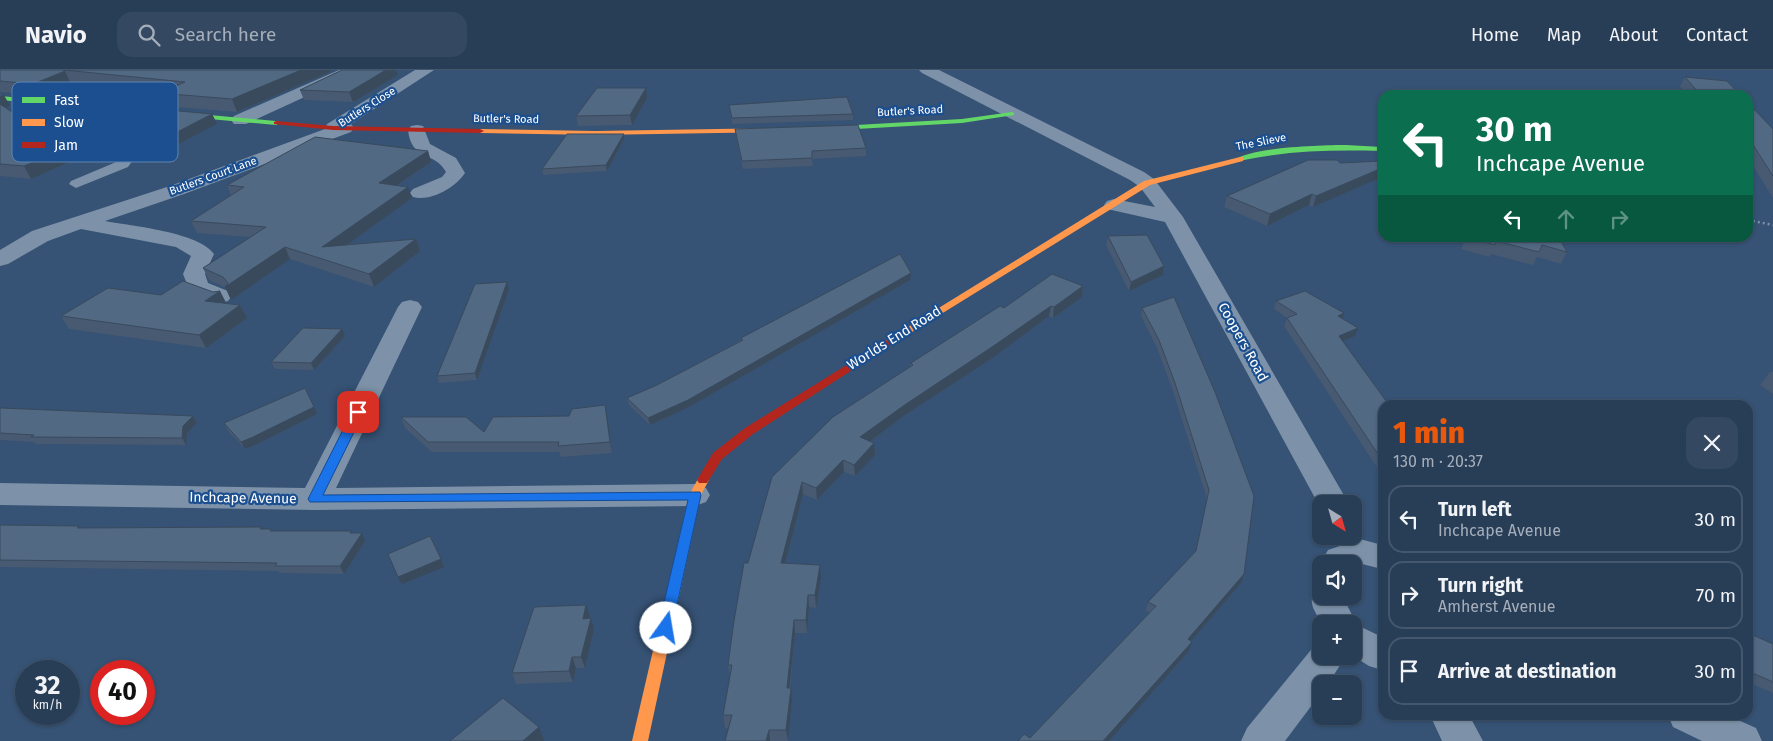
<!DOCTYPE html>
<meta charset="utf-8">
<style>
body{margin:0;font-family:"Fira Sans",sans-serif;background:#344961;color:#f1f3f6;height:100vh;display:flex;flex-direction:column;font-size:19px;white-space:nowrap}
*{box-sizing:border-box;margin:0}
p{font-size:16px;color:#a5aeba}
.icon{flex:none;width:28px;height:28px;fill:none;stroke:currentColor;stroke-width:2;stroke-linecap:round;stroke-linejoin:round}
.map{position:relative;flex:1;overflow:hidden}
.side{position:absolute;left:1378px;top:330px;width:375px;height:320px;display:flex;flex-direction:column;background:#283e57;border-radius:15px;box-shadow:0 1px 4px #0004,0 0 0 1px #44576d}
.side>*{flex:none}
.banner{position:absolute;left:1378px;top:20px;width:375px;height:152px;border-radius:15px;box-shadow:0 1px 4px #0004,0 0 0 1px #44576d;background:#0b6e4f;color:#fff;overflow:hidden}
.needle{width:32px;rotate:143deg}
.tools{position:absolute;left:1312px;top:425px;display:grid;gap:10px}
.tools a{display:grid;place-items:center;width:50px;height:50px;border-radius:10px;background:#283e57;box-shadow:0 1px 4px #0004,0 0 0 1px #44576d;font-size:25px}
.speed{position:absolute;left:15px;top:590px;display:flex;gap:10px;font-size:25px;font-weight:700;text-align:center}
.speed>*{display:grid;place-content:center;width:65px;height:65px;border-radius:50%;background:#283e57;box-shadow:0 1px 4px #0004,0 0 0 1px #44576d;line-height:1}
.speed small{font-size:12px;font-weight:400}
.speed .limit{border:8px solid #d22;background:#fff;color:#111}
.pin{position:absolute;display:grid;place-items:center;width:42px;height:42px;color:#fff;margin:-21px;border-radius:10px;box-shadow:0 2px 8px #0006}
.me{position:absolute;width:55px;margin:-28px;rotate:13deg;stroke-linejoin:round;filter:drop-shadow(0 0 4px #0008)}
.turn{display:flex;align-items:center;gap:18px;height:105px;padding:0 15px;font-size:22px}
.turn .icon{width:65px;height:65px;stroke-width:2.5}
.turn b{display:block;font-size:35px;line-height:42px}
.lanes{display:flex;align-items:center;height:48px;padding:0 15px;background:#0003;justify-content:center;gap:25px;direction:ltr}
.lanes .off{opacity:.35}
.round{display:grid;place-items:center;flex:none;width:52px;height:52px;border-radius:15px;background:#344961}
.summary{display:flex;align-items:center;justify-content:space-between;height:85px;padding:0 15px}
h1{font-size:30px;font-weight:800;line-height:38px;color:#ea580c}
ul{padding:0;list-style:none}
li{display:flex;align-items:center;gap:15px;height:68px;margin:0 10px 8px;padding:0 5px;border:2px solid #44576d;border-radius:15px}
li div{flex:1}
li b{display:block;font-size:19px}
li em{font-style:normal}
header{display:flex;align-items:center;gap:30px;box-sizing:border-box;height:70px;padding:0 25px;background:#283e57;border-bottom:1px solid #44576d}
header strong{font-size:24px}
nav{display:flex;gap:28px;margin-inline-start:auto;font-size:18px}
.search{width:350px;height:45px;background:#344961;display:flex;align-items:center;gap:12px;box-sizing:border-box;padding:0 18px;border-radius:15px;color:#a5aeba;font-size:19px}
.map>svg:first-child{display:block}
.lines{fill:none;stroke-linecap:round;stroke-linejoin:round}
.path{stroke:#7d92a8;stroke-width:2.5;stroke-dasharray:2 3;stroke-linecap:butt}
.lane{fill:#7d92a8;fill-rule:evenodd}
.street{fill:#7d92a8;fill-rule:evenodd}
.fast{fill:#63d668;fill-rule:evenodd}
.slow{fill:#ff974d;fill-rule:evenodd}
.jam{fill:#b3261e;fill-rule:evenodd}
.wall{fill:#475a72}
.shaded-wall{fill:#394a5c}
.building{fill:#526984;stroke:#394a5c}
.route{fill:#1a73e8;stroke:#114b97}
.labels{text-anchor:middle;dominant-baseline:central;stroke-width:4.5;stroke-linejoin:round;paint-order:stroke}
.far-street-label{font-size:11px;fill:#fff;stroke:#1b4f8f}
.street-label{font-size:14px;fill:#fff;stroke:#1b4f8f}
.key{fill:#1b4f8f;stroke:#5f84b1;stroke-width:1}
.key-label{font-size:14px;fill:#fff}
</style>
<header>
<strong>Navio</strong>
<div class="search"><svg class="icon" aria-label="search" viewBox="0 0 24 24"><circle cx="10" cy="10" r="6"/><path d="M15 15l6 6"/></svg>Search here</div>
<nav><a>Home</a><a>Map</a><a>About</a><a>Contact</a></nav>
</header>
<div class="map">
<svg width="1773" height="671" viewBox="0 0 1773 671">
<rect width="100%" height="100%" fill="#365274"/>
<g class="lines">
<path class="path" d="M1748 150 1773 155"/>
<path class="lane" d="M48 69C58 72 69 76 79 77 96 79 113 80 130 84L133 90 128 97 76 118 69 114 71 111 121 90 76 85 44 76 42 73Z"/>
<g class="street">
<path d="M339 0H360L357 3 246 54H234L231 50 234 46Z"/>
<path d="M415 0H434L351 54 354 58 351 62 184 124 105 151C131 156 199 162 214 184L205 204 208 213 228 221 232 226 228 231 220 233 190 222 183 204 191 186 176 177 81 159 48 171 8 194 0 196V180L32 161 170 116 325 59 327 54Z"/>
<path d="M919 0H939L1144 102 1154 109 1183 147 1349 434H1321V439L1165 152 1107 139 1104 135 1107 131 1114 129 1155 137 1140 117 1130 110 922 3Z"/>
<path d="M122 35 128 36 130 40 128 44 39 84 33 85 27 84 24 80 27 76Z"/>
<path d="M417 55 423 56 430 74 456 88 465 103C456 117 431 132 413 127L410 123 413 119 442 107 446 102C435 81 411 91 408 60L411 56Z"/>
<path d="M410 230 418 232 422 237 336 418 695 414 706 418 710 425 706 432 695 436 315 440 0 435V413L305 418 398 237 402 232Z"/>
<path d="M1360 469 1382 475V499L1362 494 1354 497V494H1321V496L1320 494 1328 480Z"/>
<path d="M1321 515V526H1345V531L1357 555 1382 567V600L1369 596 1353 586 1354 554H1322C1314 539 1307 533 1316 517Z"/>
<path d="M1321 573V586H1346L1328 614H1321V623L1285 671H1241L1247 658 1315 575Z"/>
<path d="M1430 645H1469L1483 671H1442Z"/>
<path d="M1668 645H1727L1756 658 1762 671H1702L1673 657Z"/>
</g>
<g class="fast">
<path d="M0 26 276 51 280 53 276 55 0 30Z"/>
<path d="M1012 42 1014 43V45L962 53 821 61 817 59 821 57 962 49Z"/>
<path d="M1346 75 1382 77V81C1334 80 1288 80 1240 91L1236 89C1254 77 1323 75 1346 75Z"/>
</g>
<g class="slow">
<path d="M773 58H776V62L596 65 480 63 476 61 480 59 596 61Z"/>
<path d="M1240 87H1243V91L1150 115 891 275H883L882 273 1144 111Z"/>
<path d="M703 406 707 407 709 410 701 425 648 671H632L689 425 699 407Z"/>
</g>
<g class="jam">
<path d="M276 51 333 56 480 59 484 61 480 63 333 60 274 54V52Z"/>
<path d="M887 270 891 271 892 273 891 275 753 364 722 389 707 413H699L697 410 713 383 745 358Z"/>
</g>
</g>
<g class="wall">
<path d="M0 0H332V1L237 42 165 36 159 23 162 22 70 12 39 25 0 22Z"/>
<path d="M342 0H396L398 5 353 32 304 30 300 20Z"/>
<path d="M1685 7 1740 25H1687L1680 16Z"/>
<path d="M646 18 647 28 632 55 578 56 576 46Z"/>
<path d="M0 24 10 36 6 38 34 57 41 68 28 74 74 90 31 109 0 106Z"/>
<path d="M1748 33 1773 59V128L1748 88Z"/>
<path d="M729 35 853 44V50L732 54Z"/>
<path d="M212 44 217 54 163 82 79 75 73 64Z"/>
<path d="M735 59 866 78V86L812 89 813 96 743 99 736 67Z"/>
<path d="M624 64V69L607 101 543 105 542 99Z"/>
<path d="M428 81 431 92 397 116 412 128 347 174 416 169 420 181 374 217 290 189 231 230 226 218 209 210 203 198 250 167 197 163 191 151 231 125 227 115Z"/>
<path d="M1382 91V107L1313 137 1309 135 1267 156 1224 137 1227 126 1340 93Z"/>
<path d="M1108 166 1164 196 1163 205 1129 221 1106 175Z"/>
<path d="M1466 168H1559L1567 182 1561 194 1537 187 1533 195 1491 184 1489 187 1461 179Z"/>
<path d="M910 210 689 337 650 355 629 335 627 328 657 315 741 270V268Z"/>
<path d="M1083 216 1082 227 1053 248 1049 246 991 289 905 345 870 372 874 373 875 385 855 406 844 402 817 430 803 424 785 493 821 508 816 538 809 537 807 563H795L790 618 792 630 788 671H725L729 658H725L723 645 730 606 728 595 748 493 772 407 910 297 911 293 1004 238Z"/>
<path d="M509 219 477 310 439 313 437 306Z"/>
<path d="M220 221 226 233 240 235 247 248 206 278 69 259 61 246 161 225 213 222Z"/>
<path d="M1174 227 1244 504 1241 513 1191 571 1189 581 1171 602 1030 668 1150 543 1146 540 1148 532 1196 482 1207 429 1173 321 1157 278 1141 246 1142 238Z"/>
<path d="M1276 231 1344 243 1342 248 1355 266 1343 271 1382 335V405L1284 256 1287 248 1274 239Z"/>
<path d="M345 266 314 300 275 299 271 292Z"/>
<path d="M1770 302H1773V324L1760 315Z"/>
<path d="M305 318 317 344 257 374 245 379 228 361 224 353Z"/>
<path d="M0 338 193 346 197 353 187 363 186 375 36 374 34 372 0 370Z"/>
<path d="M607 346 612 383 561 387 559 382H432L405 358 401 347 484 362Z"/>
<path d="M0 455 80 458 261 457 262 459H271L272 461 352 463 365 471 344 504 280 503 278 501 0 497Z"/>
<path d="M590 546 589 548H591L594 559 585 598H576L573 612 516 614 512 603Z"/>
<path d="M1748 563 1773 574V623L1748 612Z"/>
</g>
<g class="shaded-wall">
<path d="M301 0H332V1L237 42 232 29Z"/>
<path d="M386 0H396L398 5 353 32 349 22Z"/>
<path d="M65 1 70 12 39 25 33 14Z"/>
<path d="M646 18 647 28 632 55 630 45Z"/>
<path d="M4 25 10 36 0 40V26Z"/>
<path d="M212 44 217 54 163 82 158 72Z"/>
<path d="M34 57 41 68 26 75 22 80 15 68 19 63Z"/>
<path d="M624 64V69L607 101 606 95Z"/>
<path d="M67 78 74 90 31 109 24 96Z"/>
<path d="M428 81 431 92 383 125 379 113Z"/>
<path d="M1382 98V107L1313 137 1316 126Z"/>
<path d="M408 117 412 128 327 189 322 177Z"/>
<path d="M1312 124 1309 135 1267 156 1270 144Z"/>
<path d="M416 169 420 181 374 217 369 204Z"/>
<path d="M285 177 290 189 231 230 225 217Z"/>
<path d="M1164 196 1163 205 1129 221 1131 212Z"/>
<path d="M911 203 910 210 689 337 650 355 648 348Z"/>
<path d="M507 212 509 219 477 310 475 303Z"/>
<path d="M1083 216 1082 227 1053 248 1054 237Z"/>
<path d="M220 221 226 233 205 231Z"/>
<path d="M240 235 247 248 206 278 199 265Z"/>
<path d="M1051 236 1049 246 991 289 905 345 860 379V367L906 334Z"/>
<path d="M1344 243 1341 252 1338 246Z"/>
<path d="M1358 258 1355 266 1336 274 1339 266Z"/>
<path d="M342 259 345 266 314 300 311 293Z"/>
<path d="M605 335 607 346 612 383 610 372Z"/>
<path d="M314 337 317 344 257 374 245 379 241 372Z"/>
<path d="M193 346 197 353 187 363 186 375 182 368 183 356Z"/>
<path d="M874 373 875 385 855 406 854 395Z"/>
<path d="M843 390 844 402 817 430 816 418Z"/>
<path d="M802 412 803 424 782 505 781 493Z"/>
<path d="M362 463 365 471 344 504 340 496Z"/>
<path d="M441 489 444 497 402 514 398 507Z"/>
<path d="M820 495 821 508 816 538 815 525Z"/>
<path d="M1244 504 1241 513 1185 578 1188 569Z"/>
<path d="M808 525 809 537 807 563 806 550Z"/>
<path d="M586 535 590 546 586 560 583 549Z"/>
<path d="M591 548 594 559 585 598 581 587Z"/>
<path d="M794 550 795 563 788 630 787 618Z"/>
<path d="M1192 572 1189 581 1109 671H1103Z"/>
<path d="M572 587 576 598 573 612 569 601Z"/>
<path d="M791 618 792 630 788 671 786 660Z"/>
<path d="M539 657 544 671H523Z"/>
<path d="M769 660 770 671H766Z"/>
</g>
<g class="building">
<path d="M0 0H64L65 1 33 14 0 11Z"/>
<path d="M64 0H301L232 29 159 23 185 12Z"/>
<path d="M342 0H386L349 22 300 20Z"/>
<path d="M1685 7 1727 11 1740 25H1701Z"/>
<path d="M597 18H646L630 45 576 46Z"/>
<path d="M847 27 853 44 732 48 729 35Z"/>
<path d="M1748 33 1773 59V106L1748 67Z"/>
<path d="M0 34 34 57 19 63 15 68 19 73 33 74 45 68 57 72 67 78 24 96 0 94Z"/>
<path d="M135 37 212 44 158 72 73 64Z"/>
<path d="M858 55 866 78 812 81V88L742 91 735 59Z"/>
<path d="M567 64H624L606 95 542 99Z"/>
<path d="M315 67 428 81 379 113 408 117 322 177 416 169 369 204 285 177 225 217 228 213 223 207 203 198 266 157 191 151 244 117 227 115Z"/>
<path d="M1308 90H1337L1340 93 1382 91V98L1316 126 1312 124 1270 144 1227 126Z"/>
<path d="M1147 165 1164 196 1131 212 1108 166Z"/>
<path d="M1469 168H1559L1567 182 1542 175 1539 182 1496 171 1495 175Z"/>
<path d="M900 184 911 203 688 330 648 348 627 328 657 315 743 270 741 268Z"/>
<path d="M1052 204 1083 216 1054 237 1051 236 992 277 906 334 860 367 874 373 854 395 843 390 816 418 802 412 781 493 820 495 815 525H808L806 550H794L787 618H791L786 660H769L766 671H725L732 645H723L732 595H728L734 551 744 493H748L772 407 833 347 913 295 911 293 1000 236 1004 238Z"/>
<path d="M183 211 213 222 220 221 205 231 240 235 199 265 61 246 108 218 161 225Z"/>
<path d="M507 212 475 303 437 306 475 214Z"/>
<path d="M1305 221 1344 243 1338 246 1358 258 1339 266 1389 335H1382V390L1287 248 1297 244 1276 231Z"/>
<path d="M1174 227 1215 322 1254 426 1244 504 1188 569 1192 572 1103 671H1018L1024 664 1030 668 1156 536 1148 532 1196 481 1209 420 1175 313 1159 270 1142 238Z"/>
<path d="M303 258 342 259 311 293 271 292Z"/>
<path d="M305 318 314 337 253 367 241 372 224 353Z"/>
<path d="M605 335 610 372 558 376 559 372H428L401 347H466L484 362 493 347 569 346 572 339Z"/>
<path d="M0 338 193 346 183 356 182 368 31 367 34 365 0 363Z"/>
<path d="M0 455 79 456 77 458 261 457 260 459H271L270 461H351L350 463H362L340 496H275L277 493 0 490Z"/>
<path d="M430 466 441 489 398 507 388 484Z"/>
<path d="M586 535 583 549 591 548 581 587H572L569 601 512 603 534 537Z"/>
<path d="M1748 563 1773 574V612L1748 601Z"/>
<path d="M503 628 539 657 523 671H450Z"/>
</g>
<path class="route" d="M358 338 364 342 323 425 700 422 701 425 671 562 666 564 660 562 658 558 688 430 310 432 308 429 352 342Z"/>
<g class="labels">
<g class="far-street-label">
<text transform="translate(367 37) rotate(-32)">Butlers Close</text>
<text transform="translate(910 41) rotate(-3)">Butler's Road</text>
<text transform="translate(506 49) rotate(1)">Butler's Road</text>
<text transform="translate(1261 72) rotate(-11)">The Slieve</text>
<text transform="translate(213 106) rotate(-20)">Butlers Court Lane</text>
</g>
<g class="street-label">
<text transform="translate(894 268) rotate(-32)">Worlds End Road</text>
<text transform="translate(1243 272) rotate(61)">Coopers Road</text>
<text transform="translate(243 428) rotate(1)">Inchcape Avenue</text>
</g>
</g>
<rect x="12" y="12" width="166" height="80" rx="8" class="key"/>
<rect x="22" y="27" width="23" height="6" fill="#63d668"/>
<rect x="22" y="49" width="23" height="7" fill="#ff974d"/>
<rect x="22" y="72" width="23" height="6" fill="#b3261e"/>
<g class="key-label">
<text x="54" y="35">Fast</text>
<text x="54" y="57">Slow</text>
<text x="54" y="80">Jam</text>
</g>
</svg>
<div class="tools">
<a><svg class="needle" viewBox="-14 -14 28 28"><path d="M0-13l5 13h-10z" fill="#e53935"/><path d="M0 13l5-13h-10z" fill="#a5aeba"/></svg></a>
<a><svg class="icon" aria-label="sound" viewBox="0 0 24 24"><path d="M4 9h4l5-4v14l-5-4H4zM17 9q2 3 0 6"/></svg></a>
<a>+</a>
<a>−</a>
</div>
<div class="speed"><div>32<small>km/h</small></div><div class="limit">40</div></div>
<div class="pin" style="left:358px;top:342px;background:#d93025"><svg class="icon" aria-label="arrive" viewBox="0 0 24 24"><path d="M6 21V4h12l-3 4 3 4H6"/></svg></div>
<svg class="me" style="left:666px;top:558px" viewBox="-20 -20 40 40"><circle r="19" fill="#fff"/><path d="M0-13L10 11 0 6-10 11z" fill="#1a73e8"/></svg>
<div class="banner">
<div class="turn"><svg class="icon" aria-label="left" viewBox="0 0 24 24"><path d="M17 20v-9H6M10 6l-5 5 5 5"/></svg><div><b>30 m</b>Inchcape Avenue</div></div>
<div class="lanes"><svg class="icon" aria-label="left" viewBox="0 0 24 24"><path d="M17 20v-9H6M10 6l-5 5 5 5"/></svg><svg class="icon off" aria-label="ahead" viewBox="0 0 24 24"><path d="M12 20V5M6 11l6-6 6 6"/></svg><svg class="icon off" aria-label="right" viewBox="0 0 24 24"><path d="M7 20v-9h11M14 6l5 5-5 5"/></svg></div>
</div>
<section class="side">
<div class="summary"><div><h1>1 min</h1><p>130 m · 20:37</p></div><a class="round"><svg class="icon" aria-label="close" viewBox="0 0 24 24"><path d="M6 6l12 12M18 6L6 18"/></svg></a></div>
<ul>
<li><svg class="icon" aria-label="left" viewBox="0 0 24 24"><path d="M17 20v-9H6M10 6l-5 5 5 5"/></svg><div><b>Turn left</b><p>Inchcape Avenue</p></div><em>30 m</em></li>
<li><svg class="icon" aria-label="right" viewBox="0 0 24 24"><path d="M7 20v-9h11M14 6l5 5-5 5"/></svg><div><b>Turn right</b><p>Amherst Avenue</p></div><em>70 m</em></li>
<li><svg class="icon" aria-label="arrive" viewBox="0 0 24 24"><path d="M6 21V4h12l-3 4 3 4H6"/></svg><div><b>Arrive at destination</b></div><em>30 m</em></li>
</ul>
</section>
</div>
